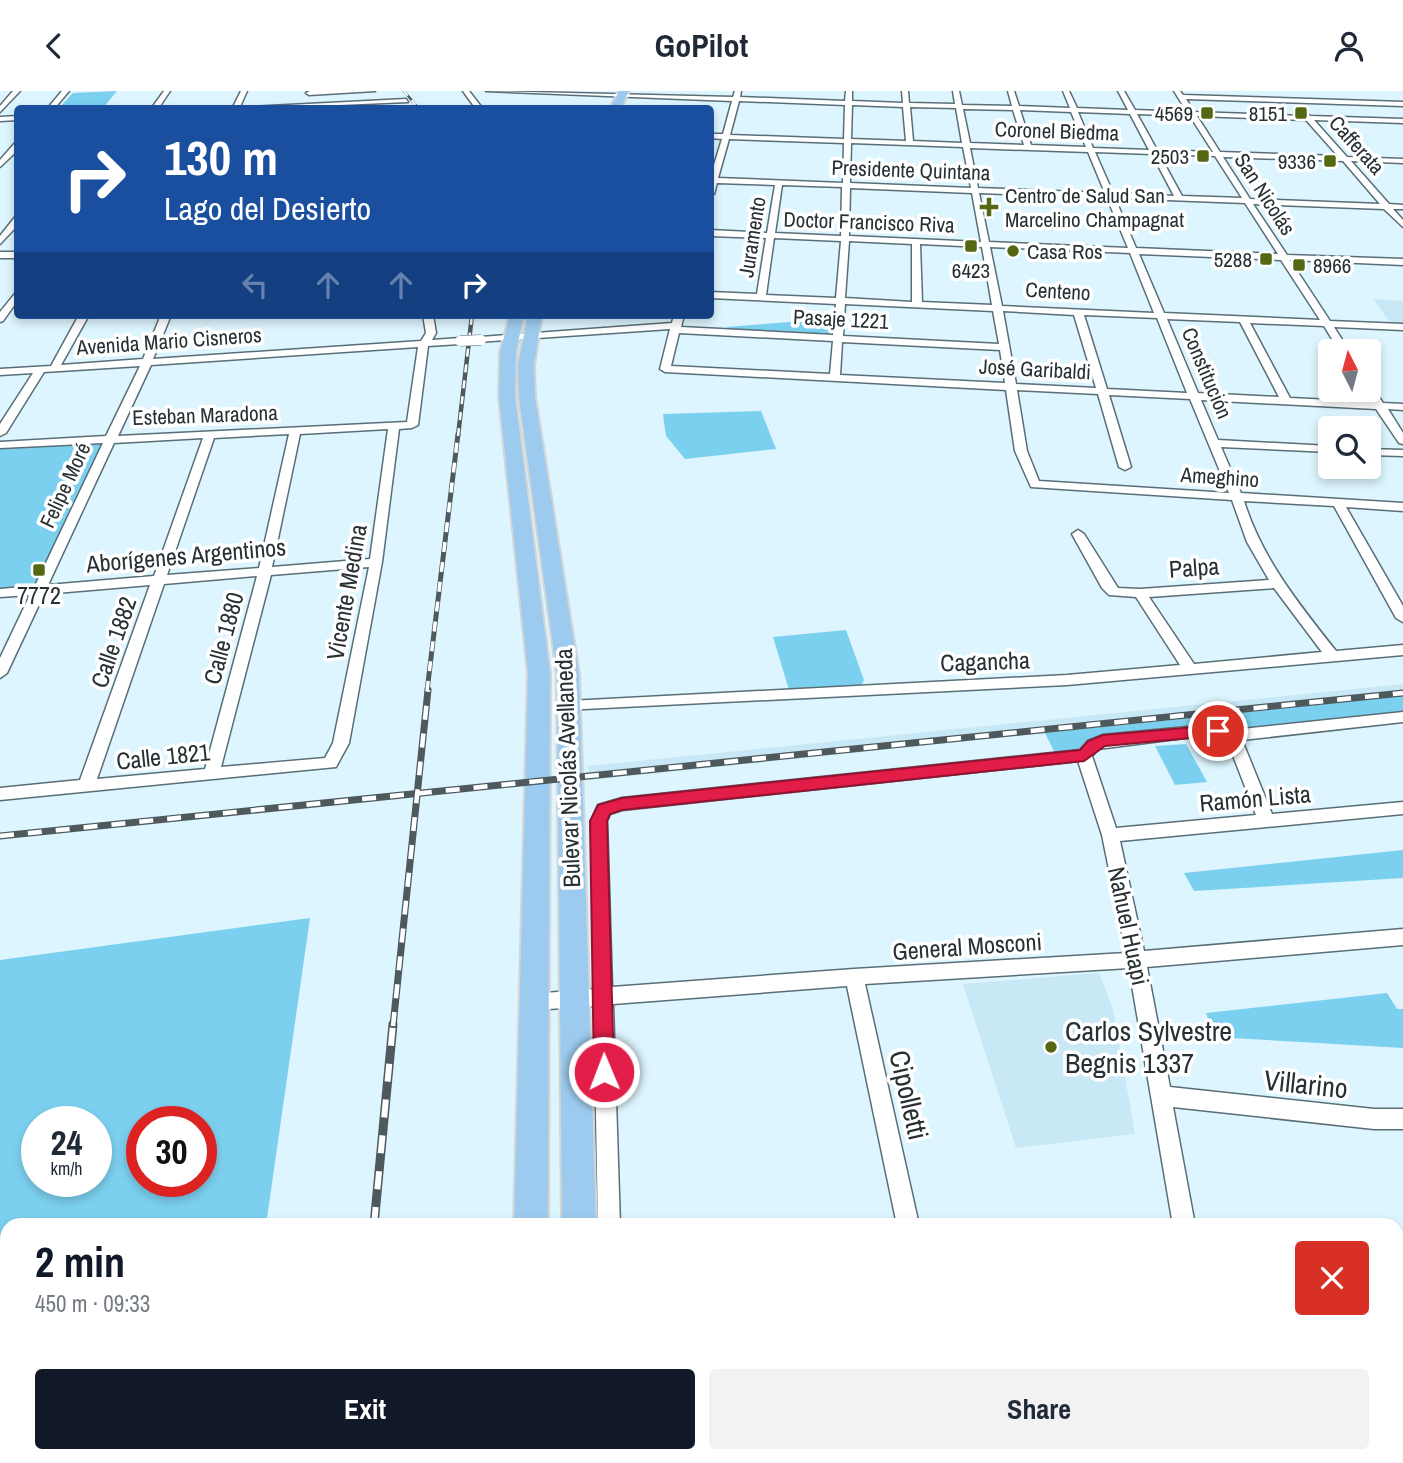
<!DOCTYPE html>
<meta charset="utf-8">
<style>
body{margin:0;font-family:"Archivo Narrow",sans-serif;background:#f2f2f3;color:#1f2937;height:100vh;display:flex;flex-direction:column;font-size:26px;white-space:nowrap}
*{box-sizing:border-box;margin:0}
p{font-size:23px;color:#747a83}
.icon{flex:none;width:38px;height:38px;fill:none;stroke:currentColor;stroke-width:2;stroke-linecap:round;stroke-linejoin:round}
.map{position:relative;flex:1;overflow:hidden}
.sheet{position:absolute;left:0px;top:1127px;width:1404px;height:245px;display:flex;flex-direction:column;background:#fff;border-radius:21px 21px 0 0;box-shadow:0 4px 10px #0003}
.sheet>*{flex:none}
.banner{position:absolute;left:14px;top:14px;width:700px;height:214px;border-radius:7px;box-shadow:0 4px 10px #0003;background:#1a4fa0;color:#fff;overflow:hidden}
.needle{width:46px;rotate:354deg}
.fabs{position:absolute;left:1318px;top:248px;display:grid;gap:14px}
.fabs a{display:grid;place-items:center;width:63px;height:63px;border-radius:7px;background:#fff;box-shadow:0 4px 10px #0003;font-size:35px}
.speed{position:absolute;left:21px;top:1015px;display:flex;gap:14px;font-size:35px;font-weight:700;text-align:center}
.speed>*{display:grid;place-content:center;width:91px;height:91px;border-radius:50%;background:#fff;box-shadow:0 4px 10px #0003;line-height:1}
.speed small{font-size:18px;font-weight:400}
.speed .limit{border:10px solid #d22;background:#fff;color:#111}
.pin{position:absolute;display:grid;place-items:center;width:60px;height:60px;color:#fff;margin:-30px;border:4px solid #fff;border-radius:50%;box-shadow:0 2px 7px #0007}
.me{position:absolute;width:77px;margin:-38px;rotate:359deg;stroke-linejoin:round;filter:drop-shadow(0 0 5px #0008)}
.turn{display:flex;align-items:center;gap:24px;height:147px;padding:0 35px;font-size:32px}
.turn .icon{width:91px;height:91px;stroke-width:2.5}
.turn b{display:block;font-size:49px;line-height:60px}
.lanes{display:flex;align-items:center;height:66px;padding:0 35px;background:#0003;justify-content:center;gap:35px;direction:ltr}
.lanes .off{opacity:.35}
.round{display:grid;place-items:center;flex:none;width:74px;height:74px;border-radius:7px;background:#f2f2f3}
.summary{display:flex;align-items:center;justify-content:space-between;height:119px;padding:0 35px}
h1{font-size:42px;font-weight:800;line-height:52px;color:#111827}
.cta{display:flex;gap:14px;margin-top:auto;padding:14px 35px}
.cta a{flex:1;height:80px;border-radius:7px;background:#111827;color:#fff;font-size:28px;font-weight:800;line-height:80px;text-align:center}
.cta a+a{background:#f2f2f3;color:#1f2937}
header{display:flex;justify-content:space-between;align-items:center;height:91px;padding:0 35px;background:#fff;font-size:32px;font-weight:800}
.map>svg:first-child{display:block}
.built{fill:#c9e8f5}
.green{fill:#7cd0ef;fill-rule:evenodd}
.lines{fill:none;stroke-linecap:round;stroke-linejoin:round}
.street-casing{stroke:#596e76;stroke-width:3}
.primary-casing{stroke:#d4d6d6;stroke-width:4}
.street{fill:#fff;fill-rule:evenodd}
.primary{fill:#9dcbef;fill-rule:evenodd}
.rail-far4-casing{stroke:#4d595d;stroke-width:2.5}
.rail-far3-casing{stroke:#4d595d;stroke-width:4.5}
.rail-far2-casing{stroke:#4d595d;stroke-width:5}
.rail-far1-casing{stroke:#4d595d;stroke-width:7}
.rail-casing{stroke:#4d595d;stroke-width:9}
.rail-far4{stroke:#fff;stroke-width:2;stroke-dasharray:6;stroke-linecap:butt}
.rail-far3{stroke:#fff;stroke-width:2.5;stroke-dasharray:8;stroke-linecap:butt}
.rail-far2{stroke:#fff;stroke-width:3.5;stroke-dasharray:10;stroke-linecap:butt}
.rail-far1{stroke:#fff;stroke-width:4.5;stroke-dasharray:14;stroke-linecap:butt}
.rail{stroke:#fff;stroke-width:6;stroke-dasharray:18;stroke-linecap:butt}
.street-bridge-casing{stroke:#596e76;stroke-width:11;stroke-linecap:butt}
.street-bridge{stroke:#fff;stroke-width:10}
.route{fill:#e11d48;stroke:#92132f;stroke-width:2}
.poi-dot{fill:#546713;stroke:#fff;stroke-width:2.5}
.labels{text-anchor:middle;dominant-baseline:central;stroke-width:7;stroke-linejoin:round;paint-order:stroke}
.far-poi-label{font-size:21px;fill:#273033;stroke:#fff;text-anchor:end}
.far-street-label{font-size:21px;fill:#273033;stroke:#fff}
.street-label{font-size:24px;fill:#273033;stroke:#fff}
.poi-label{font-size:24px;fill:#273033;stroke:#fff}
.near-poi-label{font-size:28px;fill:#273033;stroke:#fff;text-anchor:start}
.near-street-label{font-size:28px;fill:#273033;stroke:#fff}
</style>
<header><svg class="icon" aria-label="back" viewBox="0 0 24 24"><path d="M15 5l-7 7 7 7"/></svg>GoPilot<svg class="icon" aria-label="person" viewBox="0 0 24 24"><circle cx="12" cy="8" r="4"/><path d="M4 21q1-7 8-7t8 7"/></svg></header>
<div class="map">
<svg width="1403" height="1372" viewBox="0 0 1403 1372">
<rect width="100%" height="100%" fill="#ddf5fe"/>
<g class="built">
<path d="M1373 208 1403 210V234L1391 233Z"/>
<path d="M1403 593V605L590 689 588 675Z"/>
<path d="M1099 882 1113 918 1135 1043 1016 1057 963 893Z"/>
</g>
<g class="green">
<path d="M117 0 103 17H59L73 2Z"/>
<path d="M837 227 836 241 830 244 727 239V236Z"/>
<path d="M761 320 776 358 685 368 666 345 663 323Z"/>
<path d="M111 347 39 499 0 502V354Z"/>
<path d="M846 539 864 589 861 595 789 599 773 546Z"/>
<path d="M1403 605V624L1241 641 1227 635 1096 648 1082 660 1055 662 1045 642Z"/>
<path d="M1186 653 1207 691 1175 694 1155 655Z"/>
<path d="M1403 759V787L1194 800 1184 782Z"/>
<path d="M310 827 266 1134H7V1365H233L232 1372H0V869ZM37 1031H96V1090H37ZM142 1031H201V1090H142Z"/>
<path d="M1387 902 1397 918H1403V957L1215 946 1206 922Z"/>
</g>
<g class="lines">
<defs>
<g id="street">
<path d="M13 0H20L0 21V15Z"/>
<path d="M62 0H69L54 18H47Z"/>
<path d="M164 0H170L158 18H151Z"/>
<path d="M241 0H247L239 18H232Z"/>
<path d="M310 0H375L309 4 306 2Z"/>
<path d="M463 0H469L483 18H476Z"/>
<path d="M486 0 733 6 735 0H741L740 6 845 10 846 0H852V10L903 12 902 0H908L909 12 955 13 953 0H959L962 14 1012 15 1008 0H1014L1019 15 1070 17 1063 0H1069L1077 17 1128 19 1118 0H1124L1135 19 1187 21 1174 0H1180L1183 4 1403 11V15L1186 8 1194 21 1303 25 1305 21 1310 25 1403 28V32L1314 29 1347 66 1403 68V72L1351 70 1389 113 1403 114V118H1393L1403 129V136L1384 118 1253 113 1287 164 1403 168V174L1290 169 1330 230 1403 233V239L1334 236 1350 261H1340L1324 235 1250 232 1290 307 1372 311 1364 299H1368V294L1372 295 1383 312 1403 313V319L1388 318 1403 342V353L1399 352 1376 318 1201 309 1218 349 1330 355V361L1221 356 1241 402 1403 412V420L1346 416 1403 515V531L1396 527 1334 415 1244 410C1262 468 1299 513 1336 560L1403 554V564L1067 594 564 619 562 615 569 610 1067 584 1180 574 1136 506 1109 504 1102 497 1072 443 1078 439 1084 443 1118 497 1140 498 1269 489 1247 451 1232 409 1031 396 1015 360 1006 299 665 281 660 278 670 238 478 251 476 249 481 246 672 232 674 224H684L681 236 833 244 836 213 710 207V201L757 203 766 147 710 145V139L767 142 775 94 717 92 714 103 710 105V87L722 48 710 47V43H723L732 10ZM739 10 845 14 844 48 730 44ZM852 14 903 16 906 50 851 48ZM910 16 956 17 962 52 913 50ZM963 18 1013 19 1024 54 970 52ZM1020 19 1071 21 1086 56 1031 54ZM1078 21 1130 23 1149 59 1093 57ZM1137 23 1190 25 1213 61 1157 59ZM1197 25 1306 29 1338 65 1220 61ZM729 48 844 52 843 92 718 87ZM851 52 963 56 971 97 850 92ZM970 57 1088 61 1105 102 978 97ZM1095 61 1152 63 1174 105 1113 102ZM1159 63 1215 65 1242 107 1182 105ZM1223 66 1343 70 1380 113 1250 108ZM782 94 842 96 841 145 775 142ZM850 97 972 102 981 151 849 145ZM979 102 1107 107 1128 157 989 151ZM1115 107 1245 112 1278 163 1136 157ZM774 147 841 150 836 207 766 204ZM849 150 912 153V211L845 207ZM920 153 982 156 992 214 922 211ZM990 156 1130 162 1154 222 1002 215ZM1139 163 1281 169 1320 229 1164 222ZM845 213 993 220 999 253 843 245ZM1003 220 1074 224 1096 297 1016 293ZM1084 224 1157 227 1187 302 1107 298ZM1167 228 1240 231 1279 306 1198 302ZM679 242 833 250 830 283 671 275ZM842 251 1000 259 1005 292 840 284ZM1017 299 1098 303 1119 376 1125 379 1131 376 1109 304 1190 308 1229 402 1039 390 1027 360ZM1274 497 1322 561 1194 573 1149 506Z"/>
<path d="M406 8 408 11 247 18 250 16Z"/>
<path d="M18 25V29L0 30V26Z"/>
<path d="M15 52H18V59L0 76V69Z"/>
<path d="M15 126H18V134L0 153V145Z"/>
<rect x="0" y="161" width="18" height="6"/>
<path d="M18 199V209L3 230 0 231V221Z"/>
<path d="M79 224H89L61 274 143 268 161 224H171L153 268 421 250 426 242 423 224H433L436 242 432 249 460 247 465 250 460 253 428 255 418 334 412 337 399 338 382 471 349 652 336 676 0 709V697L80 689 150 494 44 503 7 582 0 587V567L30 504 0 506V498L35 495 103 352 0 357V351L106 345 140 275 44 281 6 342 0 345V333L33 282 0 284V278L51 275ZM418 256 407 331 118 345 151 274ZM388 338 370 468 272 476 300 343ZM289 343 259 477 167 484 214 347ZM203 347 154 485 48 494 114 352ZM369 476 333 652 325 667 221 676 271 484ZM257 485 205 678 97 688 164 493Z"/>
<path d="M1368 358 1403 359V365L1368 364Z"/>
<path d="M1403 621V631L1242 649 1272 723 1403 711V723L1120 750 1144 860 1403 838V854L1147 876 1170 996 1374 1018H1403V1038H1374L1173 1016 1195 1134H1173L1129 877 865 893 919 1134H897L847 895 613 913 620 1134H598L594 915 533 919 526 917 524 911 526 905 533 903 594 898 591 730 598 714 622 707 1080 659 1088 650 1103 644 1208 634 1233 639ZM1208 644 1227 649 1256 724 1116 737 1092 665 1098 658ZM1078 670 1102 744 1126 862 854 878 612 896 607 730 610 723 622 719Z"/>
<path d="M1396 1152 1403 1153V1175L1396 1174Z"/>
<path d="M1396 1313 1403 1314V1338L1396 1337Z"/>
<path d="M521 1365H602L600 1372H518Z"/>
<path d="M604 1365H628L629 1372H603Z"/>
<path d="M1215 1365H1239L1241 1372H1215Z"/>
</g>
<g id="primary">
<path d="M619 0H629L620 18H610Z"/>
<path d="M510 224H524L516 261 515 306 550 582 548 1134H514L528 582 499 306 500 261Z"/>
<path d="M528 224H542L534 274 535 306 579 583 596 1134H562L557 583 519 306 518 274Z"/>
<rect x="510" y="1365" width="38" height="7"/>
<rect x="565" y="1365" width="38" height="7"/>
</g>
</defs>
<use href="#street" class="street-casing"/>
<use href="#primary" class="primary-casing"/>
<use href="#street" class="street"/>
<use href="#primary" class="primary"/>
<defs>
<path id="rail-far4" d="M404 0 419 18"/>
<path id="rail-far3" d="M458 345 472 224"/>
<path id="rail-far2" d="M427 600 458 343"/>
<g id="rail-far1">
<path d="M0 745 1403 602"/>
<path d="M393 935 428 599"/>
</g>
<g id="rail">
<path d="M374 1134 393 933"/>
<path d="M345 1372 346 1365"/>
</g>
</defs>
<use href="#rail-far4" class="rail-far4-casing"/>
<use href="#rail-far3" class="rail-far3-casing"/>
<use href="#rail-far2" class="rail-far2-casing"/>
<use href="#rail-far1" class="rail-far1-casing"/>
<use href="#rail" class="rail-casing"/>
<use href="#rail-far4" class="rail-far4"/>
<use href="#rail-far3" class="rail-far3"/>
<use href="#rail-far2" class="rail-far2"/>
<use href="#rail-far1" class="rail-far1"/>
<use href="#rail" class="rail"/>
<defs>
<path id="street-bridge" d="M460 250 481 249"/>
</defs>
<use href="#street-bridge" class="street-bridge-casing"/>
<use href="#street-bridge" class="street-bridge"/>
</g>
<path class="route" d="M1218 634 1224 636 1226 640 1224 644 1105 655 1084 670 622 719 610 723 607 730 614 981 611 987 604 990 597 987 594 981 590 730 598 714 622 707 1080 659 1088 650 1103 644Z"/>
<g class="poi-dot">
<rect x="1200" y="15" width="14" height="14" rx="3.5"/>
<rect x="1294" y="15" width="14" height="14" rx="3.5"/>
<rect x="1196" y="58" width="14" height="14" rx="3.5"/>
<rect x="1323" y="63" width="14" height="14" rx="3.5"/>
<path d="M985.5 105.5h7v7h7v7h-7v7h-7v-7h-7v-7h7z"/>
<rect x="964" y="148" width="14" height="14" rx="3.5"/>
<circle cx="1013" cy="160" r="7"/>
<rect x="1259" y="161" width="14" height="14" rx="3.5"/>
<rect x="1292" y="167" width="14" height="14" rx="3.5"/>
<rect x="32" y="472" width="14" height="14" rx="3.5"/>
<circle cx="1051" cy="956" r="7"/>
</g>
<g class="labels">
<g class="far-poi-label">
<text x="1193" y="22">4569</text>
<text x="1287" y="22">8151</text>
<text x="1189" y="65">2503</text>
<text x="1316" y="70">9336</text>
<text x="1005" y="104" text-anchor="start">Centro de Salud San<tspan x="1005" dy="24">Marcelino Champagnat</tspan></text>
<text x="1027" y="160" text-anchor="start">Casa Ros</text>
<text x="1252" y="168">5288</text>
<text x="1313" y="174" text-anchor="start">8966</text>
<text x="971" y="179" text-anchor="middle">6423</text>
</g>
<g class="far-street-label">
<text transform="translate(1057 40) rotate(2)">Coronel Biedma</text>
<text transform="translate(1357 54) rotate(48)">Cafferata</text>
<text transform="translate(911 79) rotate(2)">Presidente Quintana</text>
<text transform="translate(1265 103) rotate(57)">San Nicolás</text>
<text transform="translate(869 131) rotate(2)">Doctor Francisco Riva</text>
<text transform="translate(752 146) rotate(-81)">Juramento</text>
<text transform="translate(1058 200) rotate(3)">Centeno</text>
<text transform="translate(841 228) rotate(3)">Pasaje 1221</text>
<text transform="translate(169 250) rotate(-4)">Avenida Mario Cisneros</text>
<text transform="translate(1035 278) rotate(3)">José Garibaldi</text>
<text transform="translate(1207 282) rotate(67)">Constitución</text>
<text transform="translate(205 324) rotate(-2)">Esteban Maradona</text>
<text transform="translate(1220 386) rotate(4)">Ameghino</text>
<text transform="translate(65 394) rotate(-65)">Felipe Moré</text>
</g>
<g class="street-label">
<text transform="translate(186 464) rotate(-5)">Aborígenes Argentinos</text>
<text transform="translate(1194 476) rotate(-4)">Palpa</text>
<text transform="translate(346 501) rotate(-80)">Vicente Medina</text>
<text transform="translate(223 547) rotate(-75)">Calle 1880</text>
<text transform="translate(113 551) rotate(-71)">Calle 1882</text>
<text transform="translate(985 570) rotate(-2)">Cagancha</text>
<text transform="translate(163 665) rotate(-6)">Calle 1821</text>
<text transform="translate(567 677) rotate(-92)">Bulevar Nicolás Avellaneda</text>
<text transform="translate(1255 707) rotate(-5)">Ramón Lista</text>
<text transform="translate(1129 835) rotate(78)">Nahuel Huapi</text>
<text transform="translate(967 855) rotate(-4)">General Mosconi</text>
</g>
<g class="poi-label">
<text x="39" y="504">7772</text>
</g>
<g class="near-poi-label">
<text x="1065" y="940">Carlos Sylvestre<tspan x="1065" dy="32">Begnis 1337</tspan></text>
</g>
<g class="near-street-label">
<text transform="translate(1306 993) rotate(6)">Villarino</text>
<text transform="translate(909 1004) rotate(77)">Cipolletti</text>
</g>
</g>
</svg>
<div class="fabs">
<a><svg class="needle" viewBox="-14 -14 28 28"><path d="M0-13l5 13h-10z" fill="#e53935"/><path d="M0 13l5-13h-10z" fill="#747a83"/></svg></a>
<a><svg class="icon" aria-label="search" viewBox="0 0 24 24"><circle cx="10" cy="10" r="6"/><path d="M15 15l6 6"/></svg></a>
</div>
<div class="speed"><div>24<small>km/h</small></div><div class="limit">30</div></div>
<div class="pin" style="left:1218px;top:640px;background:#d93025"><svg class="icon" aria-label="arrive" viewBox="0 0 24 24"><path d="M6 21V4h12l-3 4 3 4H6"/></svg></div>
<svg class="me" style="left:604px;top:981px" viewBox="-20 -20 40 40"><circle r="17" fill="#e11d48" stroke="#fff" stroke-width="3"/><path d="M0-11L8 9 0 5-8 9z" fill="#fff"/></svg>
<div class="banner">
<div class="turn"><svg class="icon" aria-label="right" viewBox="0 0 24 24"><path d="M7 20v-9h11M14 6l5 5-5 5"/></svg><div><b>130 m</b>Lago del Desierto</div></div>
<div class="lanes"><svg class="icon off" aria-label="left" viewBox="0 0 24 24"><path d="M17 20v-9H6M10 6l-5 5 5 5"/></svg><svg class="icon off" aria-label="ahead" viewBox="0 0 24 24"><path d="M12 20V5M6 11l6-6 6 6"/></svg><svg class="icon off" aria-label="ahead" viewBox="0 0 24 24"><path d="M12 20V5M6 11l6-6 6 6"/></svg><svg class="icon" aria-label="right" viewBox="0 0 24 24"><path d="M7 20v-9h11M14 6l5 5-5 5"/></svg></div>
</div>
<section class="sheet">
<div class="summary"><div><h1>2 min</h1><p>450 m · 09:33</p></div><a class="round" style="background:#d93025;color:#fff"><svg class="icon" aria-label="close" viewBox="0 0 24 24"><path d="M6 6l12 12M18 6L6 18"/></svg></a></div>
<div class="cta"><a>Exit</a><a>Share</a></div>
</section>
</div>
